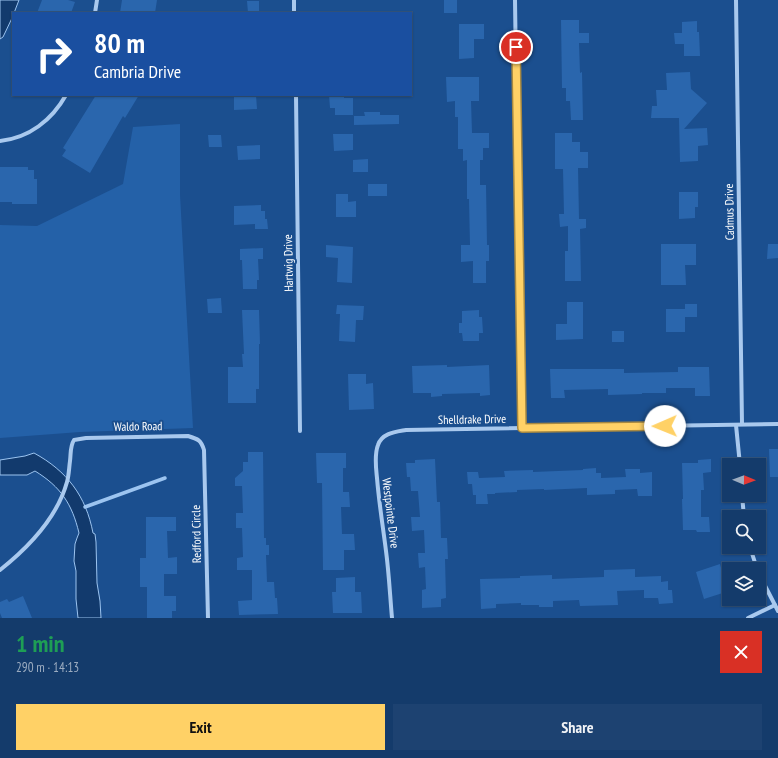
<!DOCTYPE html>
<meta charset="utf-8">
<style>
body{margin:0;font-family:"PT Sans Narrow",sans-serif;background:#1d4271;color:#f1f3f6;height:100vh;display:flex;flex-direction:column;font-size:15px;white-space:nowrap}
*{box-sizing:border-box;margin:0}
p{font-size:13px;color:#9dadc1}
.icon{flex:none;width:22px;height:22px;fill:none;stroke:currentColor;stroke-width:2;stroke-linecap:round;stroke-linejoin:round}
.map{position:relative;height:618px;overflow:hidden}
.sheet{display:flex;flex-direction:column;background:#143b6b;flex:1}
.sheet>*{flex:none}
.top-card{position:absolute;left:12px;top:12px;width:400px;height:84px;border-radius:0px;box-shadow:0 1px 3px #0004,0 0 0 1px #33557e;background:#1a4fa0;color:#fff;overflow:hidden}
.needle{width:26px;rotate:91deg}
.fabs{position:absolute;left:722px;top:458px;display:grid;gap:8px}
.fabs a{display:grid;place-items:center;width:44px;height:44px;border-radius:0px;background:#143b6b;box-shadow:0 1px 3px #0004,0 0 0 1px #33557e;font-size:20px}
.pin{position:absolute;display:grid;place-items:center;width:34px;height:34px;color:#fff;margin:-17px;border:2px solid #fff;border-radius:50%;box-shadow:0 1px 4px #0007}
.me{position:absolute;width:44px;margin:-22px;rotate:269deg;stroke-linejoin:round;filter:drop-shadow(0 0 3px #0008)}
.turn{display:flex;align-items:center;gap:14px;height:84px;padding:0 16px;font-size:18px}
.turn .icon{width:52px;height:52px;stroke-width:2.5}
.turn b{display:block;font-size:28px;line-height:34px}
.round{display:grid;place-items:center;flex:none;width:42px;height:42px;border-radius:0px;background:#1d4271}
.headline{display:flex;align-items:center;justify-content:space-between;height:68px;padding:0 16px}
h1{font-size:24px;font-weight:800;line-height:30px;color:#1e9e55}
.cta{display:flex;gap:8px;margin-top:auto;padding:8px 16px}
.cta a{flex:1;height:46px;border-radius:0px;background:#ffd166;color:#111;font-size:16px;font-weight:800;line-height:46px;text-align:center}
.cta a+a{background:#1d4271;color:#f1f3f6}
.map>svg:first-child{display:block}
.green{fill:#2461a8}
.water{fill:#123a6d;stroke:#9cc4f0}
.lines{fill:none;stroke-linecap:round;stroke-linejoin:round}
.stream{stroke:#9cc4f0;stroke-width:3.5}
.building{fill:#2a66ad}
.street{stroke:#a9c9ee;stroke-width:4}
.route-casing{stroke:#a68842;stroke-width:10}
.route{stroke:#ffd166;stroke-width:7}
.labels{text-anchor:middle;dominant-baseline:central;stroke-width:4;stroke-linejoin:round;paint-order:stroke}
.street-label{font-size:12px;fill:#fff;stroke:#1b4f8f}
</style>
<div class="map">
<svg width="778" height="618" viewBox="0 0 778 618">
<rect width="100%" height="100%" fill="#1b4f8f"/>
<path class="green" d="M180 124V195L193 428 80 432 0 438V225L37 226 123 184 133 127Z"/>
<g class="water">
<path d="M0 0H19L14 13H13V16L3 37 0 39Z"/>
<path d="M34 453C67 471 86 496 93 533L95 534 96 542 97 583 100 601 101 618H78L76 599V571L74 561 75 544 77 538 79 533C72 504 61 487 35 471L27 475H0V460L25 456Z"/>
</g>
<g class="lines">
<path class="stream" d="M85 507 165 478"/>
</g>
<g class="building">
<path d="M42 0H68L75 2 71 13H37Z"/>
<path d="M122 0H157L155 13H120Z"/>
<rect x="444" y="0" width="13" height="13"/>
<path d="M247 1H259V13H248Z"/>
<path d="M561 20H579V33H589V43H579L580 73 582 72 583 120H571L570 101H566V88H562Z"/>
<path d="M697 21V32H699L700 56H684V44H675L674 33H682V22Z"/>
<path d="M459 24H484V39H474V58L459 59Z"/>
<path d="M690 72 691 89 707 103 684 129 707 128 708 145 698 146V161L680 162 679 118H651L652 106H657L656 90H667L666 73Z"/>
<path d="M446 77H479V101H471L472 133H489V148H483V160H480V185H486L487 245H489V261H486V283H473V261L461 262V245H470L469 199H467V160L463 161V149H458V117H455V101L447 102Z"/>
<path d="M96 95H139L125 118 123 116 90 173 62 156 66 150 63 148Z"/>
<path d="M256 95 257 109 234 110V96Z"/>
<path d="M329 95H344V98H353V115H335V108H330Z"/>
<path d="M364 112H380V115H399V124L354 125V116H365Z"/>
<path d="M555 133H572V142H580V152H588V168H578L579 219H586V228L580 229 581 281H565V251H568V226L560 227 559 214H564L563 169H555Z"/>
<path d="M333 134H353V150L334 151Z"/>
<path d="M208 135H221L222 147H209Z"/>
<path d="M260 145V159L238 160 237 146Z"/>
<path d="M368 159V172H353V160Z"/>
<path d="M0 167H28V170H34V179H37V204H12V202H0Z"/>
<rect x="368" y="184" width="19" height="12"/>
<path d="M679 192H698V207H695V218L679 219Z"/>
<path d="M336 194H348V202L356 201V217H336Z"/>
<path d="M261 205V211H265V219H267L268 229H255V224L234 225V206Z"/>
<path d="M661 244H696V265H685L686 285H661Z"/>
<path d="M768 244H778V258L767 259Z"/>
<path d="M326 245 353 247 352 283 337 282 338 258 326 257Z"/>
<path d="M263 248V259H258L259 280H257V289H243L242 260H240V249Z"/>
<path d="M221 298 222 313H208L207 299Z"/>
<path d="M567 302H583V339L556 340V324H567Z"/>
<rect x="685" y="304" width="12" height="13"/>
<path d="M337 305 364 306 363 320H356L355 342 339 341 340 314H336Z"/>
<rect x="666" y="309" width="19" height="23"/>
<path d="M242 310H259L260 344H259V389H256V403H228V367H243L242 354H244Z"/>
<path d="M479 310V317H482L483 333H479V341H463L462 333H459V323H462V311Z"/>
<rect x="612" y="331" width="12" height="11"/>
<path d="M447 365V367L489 365 490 395 480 396V393L442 394V396L431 397V393H413L412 366Z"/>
<path d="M678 367H709L710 396H695V388H666V393H642V394L608 395V389L564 390 565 398H551L550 369H624V373L678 372Z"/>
<path d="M348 374H366V384L373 383 374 409 349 410Z"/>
<path d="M769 449H778V477H770Z"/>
<path d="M248 452H263L264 538H266V545H269V555H266L267 582H274L275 598H277L278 614 239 615 238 601 252 600V570H237V558L243 557 242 528H236V513H243L242 486H235V478L243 471V462H248Z"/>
<path d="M316 453H346V468H343V492H349L350 507H341L342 534H354L355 550H344V570H323L322 483H317Z"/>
<path d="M435 459 437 502H440L441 538H447L448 559H445L446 598 441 599V607L422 608V590L426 589 425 567 419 568 418 553H425L424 530 412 531 411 517H420L418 491H411L410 477H407L406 463H415V460Z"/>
<path d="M711 459V472L703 473 704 490H701V517H709L710 532H697L696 530H683L682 499H683L682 463H698V460Z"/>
<path d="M596 468V473H601V478L626 477 625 469H640V473L652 472V496H638L637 489 615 490V494L587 495V488L544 490V489L517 490V492L495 493V494H487L488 504H476V495H473L472 484H468L467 472H478L479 478 505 477 504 471 533 470V472L583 470V469Z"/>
<path d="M146 517H176V531H167L168 558 177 557V574H164V596H176V611H172V618H147V587H140V558H146Z"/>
<path d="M720 564 724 579 729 577V591L704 599 696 572Z"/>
<path d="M635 569V577L661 576V582L668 581V590H672L673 603 659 604 658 598H644V590L617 591 618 605 580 606 579 600 553 601V607H539V605H521V603L496 604V608L481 609 480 579 520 578V576L552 575V579L604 577V570Z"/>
<path d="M355 577V592H361L362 613H333L332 592H336V578Z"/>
<path d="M23 596 32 618H2L0 613V602L7 599 9 602Z"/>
</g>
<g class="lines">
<g class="street">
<path d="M294 0V13"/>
<path d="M515 0 521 428"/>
<path d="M736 0 742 424"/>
<path d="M95 13 97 0"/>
<path d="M296 95 300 431"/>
<path d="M0 141C29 138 52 120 66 95"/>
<path d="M736 425 740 465"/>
<path d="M742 495 744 517"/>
<path d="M750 547 757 569"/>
<path d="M0 570C29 547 57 518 67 482 69 475 69 468 70 461 71 453 70 446 74 440L86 438 188 436C198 439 201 440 204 450L208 618"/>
<path d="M759 574 778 611"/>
<path d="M392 618C390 596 389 573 386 551 383 527 379 503 377 478 376 468 374 455 378 445 382 433 395 432 406 430L778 424"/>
<path d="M748 618 775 605"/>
</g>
</g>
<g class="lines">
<defs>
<path id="route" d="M516 47 522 428 665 426"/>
</defs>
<use href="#route" class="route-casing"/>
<use href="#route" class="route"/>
</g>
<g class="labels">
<g class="street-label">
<text transform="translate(729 212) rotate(-91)">Cadmus Drive</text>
<text transform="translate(288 263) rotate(-91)">Hartwig Drive</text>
<text transform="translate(472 419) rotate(-1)">Shelldrake Drive</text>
<text transform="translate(138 426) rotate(-1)">Waldo Road</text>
<text transform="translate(391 513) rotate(83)">Westpointe Drive</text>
<text transform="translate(196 534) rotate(-91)">Redford Circle</text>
</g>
</g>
</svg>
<div class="fabs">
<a><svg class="needle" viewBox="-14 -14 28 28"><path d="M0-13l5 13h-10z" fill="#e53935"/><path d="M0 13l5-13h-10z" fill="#9dadc1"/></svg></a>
<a><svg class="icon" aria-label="search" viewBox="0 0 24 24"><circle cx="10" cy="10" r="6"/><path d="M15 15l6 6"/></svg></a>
<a><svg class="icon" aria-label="layers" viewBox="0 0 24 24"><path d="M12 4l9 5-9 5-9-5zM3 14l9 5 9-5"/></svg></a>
</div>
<div class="pin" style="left:516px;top:47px;background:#d93025"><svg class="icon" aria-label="arrive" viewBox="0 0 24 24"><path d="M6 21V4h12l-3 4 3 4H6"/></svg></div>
<svg class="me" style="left:665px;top:426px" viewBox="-20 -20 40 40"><circle r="19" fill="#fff"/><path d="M0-13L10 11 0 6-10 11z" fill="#ffd166"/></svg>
<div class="top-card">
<div class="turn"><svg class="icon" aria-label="right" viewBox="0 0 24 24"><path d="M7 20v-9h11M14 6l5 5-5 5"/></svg><div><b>80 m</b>Cambria Drive</div></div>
</div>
</div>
<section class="sheet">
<div class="headline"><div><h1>1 min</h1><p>290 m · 14:13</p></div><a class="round" style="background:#d93025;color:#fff"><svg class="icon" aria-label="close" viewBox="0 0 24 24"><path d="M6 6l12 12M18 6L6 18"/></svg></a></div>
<div class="cta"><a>Exit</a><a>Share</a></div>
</section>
